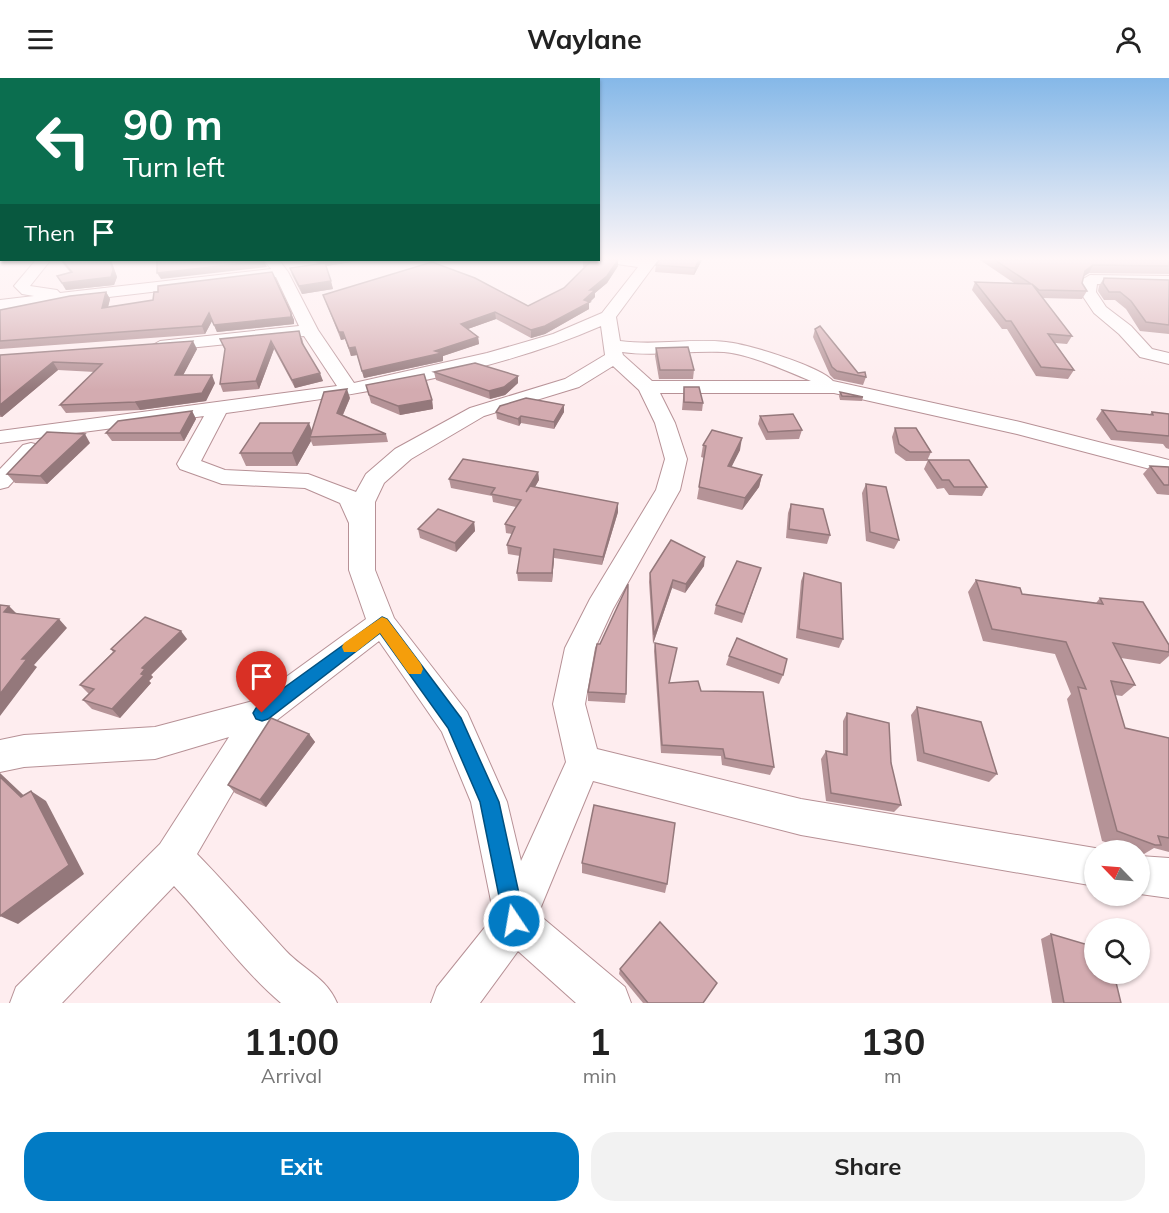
<!DOCTYPE html>
<style>
body{margin:0;font-family:Mulish,sans-serif;background:#f2f2f2;color:#222;height:100vh;display:flex;flex-direction:column;font-size:22px;white-space:nowrap}
*{box-sizing:border-box;margin:0}
p{font-size:20px;color:#767676}
.icon{flex:none;width:33px;height:33px;fill:none;stroke:currentColor;stroke-width:2;stroke-linecap:round;stroke-linejoin:round}
.map{position:relative;height:925px;overflow:hidden}
.panel{display:flex;flex-direction:column;background:#fff;flex:1}
.panel>*{flex:none}
.banner{position:absolute;left:0px;top:0px;width:600px;height:183px;box-shadow:0 2px 4px #0004;background:#0b6e4f;color:#fff;overflow:hidden}
.needle{width:39px;rotate:295deg}
.controls{position:absolute;left:1084px;top:762px;display:grid;gap:12px}
.controls a{display:grid;place-items:center;width:66px;height:66px;border-radius:50%;background:#fff;box-shadow:0 2px 4px #0004;font-size:30px}
.pin{position:absolute;display:grid;place-items:center;width:51px;height:51px;color:#fff;margin:-62px -26px;border-radius:50% 50% 50% 0;rotate:-45deg;box-shadow:0 0 6px #0007}
.pin .icon{rotate:45deg}
.me{position:absolute;width:66px;margin:-33px;rotate:348deg;stroke-linejoin:round;filter:drop-shadow(0 0 4px #0008)}
.turn{display:flex;align-items:center;gap:21px;height:126px;padding:0 24px;font-size:27px}
.turn .icon{width:78px;height:78px;stroke-width:2.5}
.turn b{display:block;font-size:42px;line-height:51px}
.then{display:flex;align-items:center;height:57px;padding:0 24px;background:#0003;gap:12px;font-size:22px}
.eta{display:flex;justify-content:space-evenly;align-items:center;height:102px;text-align:center}
.eta b{font-size:36px;font-weight:700;line-height:42px}
.primary-button{display:flex;gap:12px;margin-top:auto;padding:12px 24px}
.primary-button a{flex:1;height:69px;border-radius:24px;background:#027bc4;color:#fff;font-size:24px;font-weight:700;line-height:69px;text-align:center}
.primary-button a+a{background:#f2f2f2;color:#222}
header{display:flex;justify-content:space-between;align-items:center;height:78px;padding:0 24px;background:#fff;font-size:27px;font-weight:700}
.map>svg:first-child{display:block}
.lines{fill:none;stroke-linecap:round;stroke-linejoin:round}
.minor-casing{stroke:#b79196;stroke-width:2}
.minor{fill:#fff;fill-rule:evenodd}
.wall{fill:#b59397}
.shaded-wall{fill:#94787b}
.building{fill:#d3abb0;stroke:#94787b;stroke-width:1.5}
.route{fill:#027bc4;stroke:#01507f;stroke-width:1.5}
.slow{fill:#f59e0b}
</style>
<header><svg class="icon" aria-label="menu" viewBox="0 0 24 24"><path d="M4 6h16M4 12h16M4 18h16"/></svg>Waylane<svg class="icon" aria-label="person" viewBox="0 0 24 24"><circle cx="12" cy="8" r="4"/><path d="M4 21q1-7 8-7t8 7"/></svg></header>
<div class="map">
<svg width="1169" height="925" viewBox="0 0 1169 925">
<rect width="100%" height="100%" fill="#feedef"/>
<g class="lines">
<defs>
<g id="minor">
<path d="M36 182 49 184 30 208 57 212 60 215 271 191 264 182H279L288 194 318 252 354 305 487 275 553 256 602 235 638 189 617 186 610 182H658L616 239 620 263C657 268 691 260 726 264 747 266 820 288 833 303L1020 344 1169 382V396L1017 356 834 315H660L675 345 687 381 680 412 613 531 595 570 585 626 597 671 801 721 1095 770 1102 772H1095V808L801 757 593 703 538 836 625 909 631 925H576L518 873 480 925H431L437 909 494 838 471 724 442 654 379 563 273 645 197 776C228 808 256 840 286 873 304 892 326 899 337 925H281C241 891 210 846 174 808L62 925H10L16 909 160 766 229 659 155 681 24 689 0 694V662L24 657 155 649 253 623 366 541 349 492V445L340 425 305 410 222 406 180 391 177 386 204 338 0 365V353L337 308 304 258 160 273 151 268 160 263 299 248 276 199 0 232V222L34 218 22 216 14 208ZM601 248 605 277 565 301 470 330 395 371 366 396 356 414 308 396 225 392 201 383 226 335C352 317 484 299 601 248ZM622 274C656 279 689 272 724 274 750 276 786 293 811 303H652L623 277ZM613 288 639 312 655 345 665 381 656 412 590 521 565 570 553 626 566 684 521 783 507 724 467 634 394 540 375 492V424L384 405 411 381 484 338 579 309Z"/>
<path d="M1090 197 1169 198V208L1097 206 1096 214 1106 229 1131 248 1152 271 1169 275V286L1140 279 1119 256 1094 235 1080 214 1083 201Z"/>
<path d="M31 365 39 367 42 372 8 409 0 411V391L23 367Z"/>
<path d="M1140 778 1169 780V820L1140 816Z"/>
</g>
</defs>
<use href="#minor" class="minor-casing"/>
<use href="#minor" class="minor"/>
</g>
<g class="wall">
<path d="M60 182H111L117 199 114 207 66 212 57 198 70 194Z"/>
<path d="M314 182H364L326 188 333 211 302 216 292 197 290 190 318 186Z"/>
<path d="M583 182H618V188L607 205 595 215V219L589 224V231L545 256 531 260 496 241 468 251 478 259 479 266 443 278V283L364 300 357 277 351 278 345 261 341 262 323 217 528 228 564 210 585 189H583Z"/>
<path d="M702 182 694 197 655 194 656 187Z"/>
<path d="M980 182H1169V196L1089 195 1084 198 1082 205 1087 213 1082 221 1042 220 1072 258 1067 266 1055 265 1074 292 1068 301 1036 298 1007 251H1002L972 212 975 204 1014 205Z"/>
<path d="M1104 200 1169 202V256L1140 253 1126 231 1115 222H1104L1098 213 1099 208Z"/>
<path d="M106 214 110 221 108 229 291 235 294 242V246L217 254 212 243 205 256 0 271V232Z"/>
<path d="M815 251 858 295 866 299 863 307 834 301 830 297 813 259Z"/>
<path d="M302 260 304 268 323 303 295 310 274 271 259 311 223 314 220 306 225 272Z"/>
<path d="M656 270 694 292 693 301H659L655 278Z"/>
<path d="M197 271 183 297 215 305 206 323 140 332 66 335 60 327 95 294 58 292 2 339H0V277Z"/>
<path d="M434 294 518 305 505 317 490 321 436 302Z"/>
<path d="M366 307 432 322 433 331 400 337 371 325Z"/>
<path d="M684 309 703 325 702 333 682 332Z"/>
<path d="M840 314 863 319 862 323 840 322 839 318Z"/>
<path d="M350 320 343 337 386 356 388 364 313 368 311 363 297 388H246L240 375 312 353Z"/>
<path d="M1102 332 1150 336 1152 334 1169 336V371L1166 370 1163 366 1111 362 1096 341Z"/>
<path d="M192 333 196 341 184 363H112L106 355Z"/>
<path d="M496 334H564L554 351 521 345 519 348 497 341Z"/>
<path d="M760 338 802 352 799 361 766 362 758 346Z"/>
<path d="M895 350 931 374 927 383H906L895 375 892 359Z"/>
<path d="M90 365 47 406 15 405 7 396Z"/>
<path d="M703 367 740 372 731 389 762 397 759 409 742 432 697 421 704 380 701 379Z"/>
<path d="M928 382 987 409 982 418 949 417 944 410 937 411 924 391Z"/>
<path d="M1150 388 1169 389V417L1157 416 1143 396Z"/>
<path d="M538 394 539 402 535 409 618 434 602 487 554 480 552 504 518 503 517 495 520 478 508 476 507 467 512 456 506 455 505 446 516 429 493 424 492 418 451 410 449 401Z"/>
<path d="M866 406 899 462 894 471 866 463 862 415Z"/>
<path d="M791 426 830 457 827 466 786 460 788 435Z"/>
<path d="M474 444 475 453 456 474 420 460 418 451Z"/>
<path d="M704 488 685 515 672 510 653 566 649 504 650 495Z"/>
<path d="M761 490 742 545 714 536 716 527Z"/>
<path d="M804 495 843 561 839 570 796 560 801 503Z"/>
<path d="M976 502 1022 516 1096 525 1100 520 1169 567V578L1160 586 1121 580 1135 607 1122 618 1115 617 1125 650 1169 660V774L1154 770 1144 776H1140V772H1129L1102 763 1067 621 1071 616 1055 576 983 563 968 514Z"/>
<path d="M187 561 151 597 153 599 149 603 151 605 120 640 92 631 83 622 89 616 80 607 113 574 111 571Z"/>
<path d="M655 565 670 605 701 613 774 689 770 697 722 687 721 678 661 675 654 573Z"/>
<path d="M600 566 626 616 625 625 588 623V614Z"/>
<path d="M729 578 783 597 779 606 726 587Z"/>
<path d="M917 629 997 696 989 704 917 683 911 637Z"/>
<path d="M847 635 891 685 901 727 894 734 826 723 821 681 826 673 843 676V643Z"/>
<path d="M309 656 315 664 266 729 235 715 228 707Z"/>
<path d="M582 785 667 806 665 815 582 795Z"/>
<path d="M1051 856 1121 925H1052L1041 861Z"/>
<path d="M620 891 703 925H643L619 896Z"/>
</g>
<g class="shaded-wall">
<path d="M110 182H111L117 199 114 207 66 212 62 205Z"/>
<path d="M322 182H364L321 189 319 183Z"/>
<path d="M618 182V188L607 205 595 215V219L589 225V231L545 256 531 260V252L584 222 590 212Z"/>
<path d="M699 182H702L694 197 695 190Z"/>
<path d="M264 183 267 189 161 201 157 195Z"/>
<path d="M1093 187 1089 195 1081 200 1085 193Z"/>
<path d="M331 203 333 211 302 216 299 208Z"/>
<path d="M106 214 110 221 106 237 102 230Z"/>
<path d="M495 234 496 241 462 253 461 246Z"/>
<path d="M209 235 212 243 205 256 202 248Z"/>
<path d="M291 235 294 242V246L217 254 214 247Z"/>
<path d="M339 254H343L345 261 341 262Z"/>
<path d="M478 259 479 266 443 278V283L364 300 362 293 435 273Z"/>
<path d="M193 263 197 271 179 305 175 297Z"/>
<path d="M271 263 274 271 259 311 256 303Z"/>
<path d="M355 269 357 277 351 278 349 270Z"/>
<path d="M53 284 58 292 2 339 0 337V327Z"/>
<path d="M320 295 323 303 295 310 292 302Z"/>
<path d="M212 297 215 305 206 323 140 332 135 324Z"/>
<path d="M518 298V305L505 317 490 321 489 313Z"/>
<path d="M347 311 350 320 340 343 337 335Z"/>
<path d="M432 322 433 331 400 337 398 328Z"/>
<path d="M564 327V334L554 351V344Z"/>
<path d="M192 333 196 341 184 363 180 355Z"/>
<path d="M521 338V345L519 348 518 341Z"/>
<path d="M309 345 314 358 310 359 311 363 297 388 292 375Z"/>
<path d="M85 356 90 365 47 406 40 398Z"/>
<path d="M742 360 740 372 726 400 728 388Z"/>
<path d="M538 394 539 402 527 422 526 414Z"/>
<path d="M762 397 759 409 742 432 745 420Z"/>
<path d="M618 425V434L602 487 603 479Z"/>
<path d="M474 444 475 453 456 474 455 465Z"/>
<path d="M554 471V480L552 504V495Z"/>
<path d="M705 479 704 488 685 515 686 506Z"/>
<path d="M673 502 672 510 653 566 654 557Z"/>
<path d="M9 528 18 537 4 534Z"/>
<path d="M59 541 67 550 34 587 37 589 0 638V616L22 581Z"/>
<path d="M181 553 187 561 151 597 153 599 149 603 151 605 120 640 112 631 142 590Z"/>
<path d="M309 656 315 664 266 729 260 722Z"/>
<path d="M0 695 36 729 21 719 0 699Z"/>
<path d="M31 713 46 723 84 796 18 846 0 838Z"/>
</g>
<g class="building">
<path d="M62 182H110L113 192 111 199 62 205 57 198 72 194Z"/>
<path d="M157 182H264V183L157 195Z"/>
<path d="M585 182H618L607 198 590 212H595L584 222 590 224 545 248 531 252 495 234 461 246 478 259 435 273 442 275 362 293 355 269 349 270 343 254H339L323 217 432 184 475 200 528 228 564 210 591 183Z"/>
<path d="M659 182H699L695 190 656 187Z"/>
<path d="M995 182H1169V188L1093 187 1085 193 1082 205 1087 213 1039 212 1032 206 1072 258 1048 256 1074 292 1041 289 1011 243H1006L975 204 1031 206Z"/>
<path d="M325 185 331 203 299 208 290 190Z"/>
<path d="M272 194 291 235V239L214 247 209 235 202 248 0 263V232L70 218 106 214 102 230 153 222 154 214H158V208Z"/>
<path d="M1104 200 1169 202V247L1146 244 1131 223 1120 214H1109L1103 205Z"/>
<path d="M820 248 858 295 865 294 866 299 837 293 832 289 815 251Z"/>
<path d="M299 253 302 265 320 295 292 302 271 263 256 303 220 306 225 271 220 261Z"/>
<path d="M193 263 175 297H212L202 315 135 324 60 327 102 286 53 284 0 327V277Z"/>
<path d="M688 269 694 292H660L656 270Z"/>
<path d="M475 285 518 298 504 309 489 313 434 294Z"/>
<path d="M424 296 432 322 398 328 369 317 366 307Z"/>
<path d="M684 309H699L703 325 684 324Z"/>
<path d="M347 311 337 335 386 356 310 359 324 314Z"/>
<path d="M840 314 863 319 842 318Z"/>
<path d="M526 320 564 327 554 344 521 338 518 341 496 334 500 328Z"/>
<path d="M1102 332 1153 337 1152 334 1169 336V358L1117 353Z"/>
<path d="M192 333 180 355H106L118 343Z"/>
<path d="M793 336 802 352 768 354 760 338Z"/>
<path d="M260 345H309L292 375H240Z"/>
<path d="M895 350H916L931 374H910L899 366Z"/>
<path d="M712 352 742 360 728 388 762 397 745 420 699 409 706 368 703 367Z"/>
<path d="M47 354 85 356 40 398 7 396Z"/>
<path d="M463 381 538 394 526 414 530 408 618 425 603 479 554 471 552 495H517L521 470 507 467 515 449 505 446 521 422 491 416 495 410 449 401Z"/>
<path d="M928 382H969L987 409H954L949 402H942Z"/>
<path d="M1150 388 1169 389V407H1164Z"/>
<path d="M866 406 886 409 899 462 870 454Z"/>
<path d="M791 426 823 431 830 457 789 451Z"/>
<path d="M438 431 474 444 455 465 418 451Z"/>
<path d="M671 462 705 479 686 506 673 502 654 557 650 495Z"/>
<path d="M737 483 761 490 744 536 716 527Z"/>
<path d="M804 495 841 505 843 561 799 551Z"/>
<path d="M976 502 1020 510 1022 516 1103 526 1100 520 1143 524 1169 567V574L1113 565 1135 607 1111 603 1125 650 1169 660V760L1158 758 1161 767H1155L1117 753 1078 609 1086 611 1066 564 992 551Z"/>
<path d="M628 506 626 616 588 614 597 566H600Z"/>
<path d="M0 527 9 528 4 534 59 541 22 581H27L0 616Z"/>
<path d="M145 539 181 553 142 590 145 591 141 596 144 597 112 631 83 622 94 611 80 607 115 573 111 571Z"/>
<path d="M737 560 787 581 783 597 729 578Z"/>
<path d="M655 565 677 570 669 605 698 603 701 613 763 614 774 689 725 680 723 671 662 667Z"/>
<path d="M917 629 981 644 997 696 924 675Z"/>
<path d="M847 635 889 645 891 685 901 727 831 715 826 673 847 677Z"/>
<path d="M271 640 309 656 260 722 228 707Z"/>
<path d="M0 699 21 719 31 713 69 787 0 838Z"/>
<path d="M594 727 675 745 667 806 582 785Z"/>
<path d="M660 844 717 905 703 925H648L620 891Z"/>
<path d="M1051 856 1095 869V896H1114L1121 925H1064Z"/>
</g>
<linearGradient id="sky" x2="0" y2="1"><stop stop-color="#85b8e8"/><stop offset="0.58" stop-color="#fff7f8"/><stop offset="1" stop-color="#fff7f8" stop-opacity="0"/></linearGradient>
<rect width="1169" height="312" fill="url(#sky)"/>
<path class="route" d="M382 539 387 541 461 640 499 724 525 843 522 851 514 854 507 851 504 843 480 724 448 650 380 555 268 641 262 643 256 641 253 635 256 630Z"/>
<path class="slow" d="M382 539 387 541 421 586 423 591 421 596H409L380 555 356 574H344L342 569 344 565Z"/>
</svg>
<div class="controls">
<a><svg class="needle" viewBox="-14 -14 28 28"><path d="M0-13l5 13h-10z" fill="#e53935"/><path d="M0 13l5-13h-10z" fill="#767676"/></svg></a>
<a><svg class="icon" aria-label="search" viewBox="0 0 24 24"><circle cx="10" cy="10" r="6"/><path d="M15 15l6 6"/></svg></a>
</div>
<div class="pin" style="left:262px;top:635px;background:#d93025"><svg class="icon" aria-label="arrive" viewBox="0 0 24 24"><path d="M6 21V4h12l-3 4 3 4H6"/></svg></div>
<svg class="me" style="left:514px;top:843px" viewBox="-20 -20 40 40"><circle r="17" fill="#027bc4" stroke="#fff" stroke-width="3"/><path d="M0-11L8 9 0 5-8 9z" fill="#fff"/></svg>
<div class="banner">
<div class="turn"><svg class="icon" aria-label="left" viewBox="0 0 24 24"><path d="M17 20v-9H6M10 6l-5 5 5 5"/></svg><div><b>90 m</b>Turn left</div></div>
<div class="then">Then<svg class="icon" aria-label="arrive" viewBox="0 0 24 24"><path d="M6 21V4h12l-3 4 3 4H6"/></svg></div>
</div>
</div>
<section class="panel">
<div class="eta">
<div><b>11:00</b><p>Arrival</p></div>
<div><b>1</b><p>min</p></div>
<div><b>130</b><p>m</p></div>
</div>
<div class="primary-button"><a>Exit</a><a>Share</a></div>
</section>
